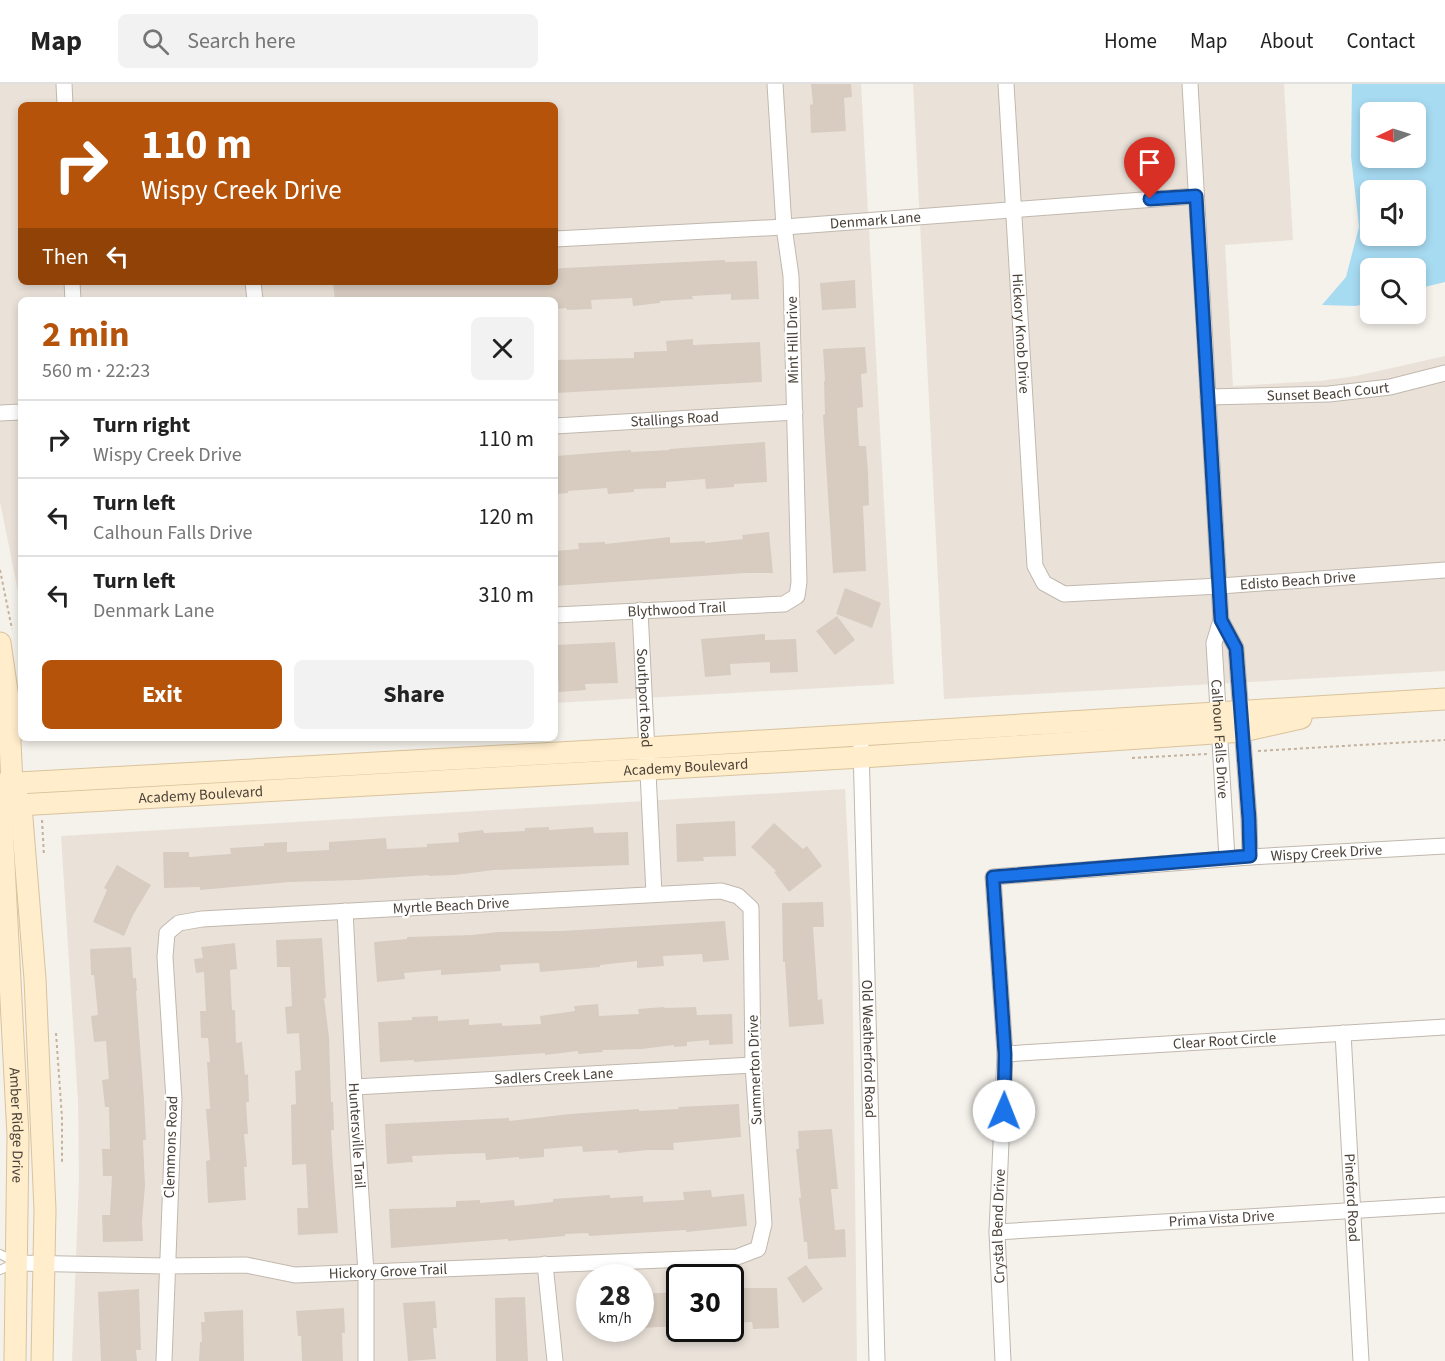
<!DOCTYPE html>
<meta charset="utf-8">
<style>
body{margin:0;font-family:"Source Sans 3",sans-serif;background:#f2f2f2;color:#222;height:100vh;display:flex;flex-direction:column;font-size:22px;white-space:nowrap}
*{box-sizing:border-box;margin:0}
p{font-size:20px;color:#767676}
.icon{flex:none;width:33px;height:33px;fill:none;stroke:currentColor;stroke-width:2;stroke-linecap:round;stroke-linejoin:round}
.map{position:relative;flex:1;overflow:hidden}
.details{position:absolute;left:18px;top:213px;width:540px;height:444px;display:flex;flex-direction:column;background:#fff;border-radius:9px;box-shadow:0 3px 9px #0003}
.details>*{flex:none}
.guide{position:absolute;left:18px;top:18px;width:540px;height:183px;border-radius:9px;box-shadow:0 3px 9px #0003;background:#b45309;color:#fff;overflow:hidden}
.needle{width:39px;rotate:266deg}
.controls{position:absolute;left:1360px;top:18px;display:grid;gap:12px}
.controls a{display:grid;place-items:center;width:66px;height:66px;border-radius:9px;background:#fff;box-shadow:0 3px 9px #0003;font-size:30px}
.speed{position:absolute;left:576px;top:1180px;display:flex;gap:12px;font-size:30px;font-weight:700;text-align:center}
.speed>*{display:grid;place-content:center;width:78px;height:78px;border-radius:50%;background:#fff;box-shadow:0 3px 9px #0003;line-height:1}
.speed small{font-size:15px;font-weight:400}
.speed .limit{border:3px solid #111;border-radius:9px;background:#fff;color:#111}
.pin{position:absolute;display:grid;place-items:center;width:51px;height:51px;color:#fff;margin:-62px -26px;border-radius:50% 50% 50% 0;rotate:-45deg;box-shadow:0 0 6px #0007}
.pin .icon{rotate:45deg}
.me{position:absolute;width:66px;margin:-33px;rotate:1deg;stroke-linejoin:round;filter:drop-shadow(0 0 4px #0008)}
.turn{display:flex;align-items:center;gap:21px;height:126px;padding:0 24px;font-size:27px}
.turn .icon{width:78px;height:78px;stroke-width:2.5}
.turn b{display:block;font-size:42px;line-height:51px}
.then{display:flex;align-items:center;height:57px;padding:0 24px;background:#0003;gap:12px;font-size:22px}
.round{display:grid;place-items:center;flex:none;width:63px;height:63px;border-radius:9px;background:#f2f2f2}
.overview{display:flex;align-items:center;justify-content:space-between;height:102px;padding:0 24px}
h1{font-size:36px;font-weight:700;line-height:45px;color:#b45309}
.action{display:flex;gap:12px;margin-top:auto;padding:12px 24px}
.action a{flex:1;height:69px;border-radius:9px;background:#b45309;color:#fff;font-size:24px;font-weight:700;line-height:69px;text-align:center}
.action a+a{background:#f2f2f2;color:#222}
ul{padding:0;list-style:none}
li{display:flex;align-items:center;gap:18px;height:78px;padding:0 24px;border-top:2px solid #e0e0e0}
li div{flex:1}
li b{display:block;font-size:22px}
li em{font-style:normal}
header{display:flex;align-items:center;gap:36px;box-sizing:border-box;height:84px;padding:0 30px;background:#fff;border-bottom:2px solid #e0e0e0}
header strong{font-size:28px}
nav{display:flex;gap:33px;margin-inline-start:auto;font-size:21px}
.search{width:420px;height:54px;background:#f2f2f2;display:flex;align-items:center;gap:15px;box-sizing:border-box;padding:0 21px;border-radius:9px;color:#767676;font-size:22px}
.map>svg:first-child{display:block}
.residential{fill:#eae2d9;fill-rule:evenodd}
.water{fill:#a7dbf2;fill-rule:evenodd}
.building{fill:#d8ccc0}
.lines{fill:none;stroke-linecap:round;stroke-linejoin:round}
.lane-casing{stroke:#c1b8ad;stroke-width:10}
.street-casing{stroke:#c1b8ad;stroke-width:17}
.secondary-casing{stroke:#d9c39c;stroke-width:23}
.path{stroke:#c4b29e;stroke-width:2;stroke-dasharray:3 3;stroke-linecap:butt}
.lane{stroke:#fff;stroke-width:8}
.street{stroke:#fff;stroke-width:15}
.secondary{stroke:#ffedcb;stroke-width:21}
.route-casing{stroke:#114b97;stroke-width:15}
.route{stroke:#1a73e8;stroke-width:10}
.labels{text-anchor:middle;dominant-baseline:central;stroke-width:5;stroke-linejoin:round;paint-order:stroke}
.street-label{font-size:15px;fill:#4a4138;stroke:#fff}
</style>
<header>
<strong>Map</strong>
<div class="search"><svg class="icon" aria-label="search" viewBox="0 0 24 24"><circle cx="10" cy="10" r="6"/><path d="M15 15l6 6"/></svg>Search here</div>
<nav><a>Home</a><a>Map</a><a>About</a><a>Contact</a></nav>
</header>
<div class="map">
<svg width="1445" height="1277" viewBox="0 0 1445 1277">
<rect width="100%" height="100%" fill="#f5f1eb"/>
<g class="residential">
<path d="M0 0H861L894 600 555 619V216H21V522L0 418ZM21 21H555V198H21Z"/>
<path d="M913 0H1284L1293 156 1225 161 1233 302 1320 297 1356 292 1445 272V587L944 615Z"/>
<path d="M845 705 852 842 857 1277H72L79 1095 78 1018 61 752ZM590 1194H640V1245H590ZM680 1194H730V1245H680Z"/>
</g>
<path class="water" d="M1352 0H1445V198L1416 205V184H1371V218L1356 222 1322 221 1346 193 1359 143 1351 72ZM1371 28H1416V74H1371ZM1371 106H1416V152H1371Z"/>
<g class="building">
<path d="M811 0H851L852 13 844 14 846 47 811 49 810 21 813 20Z"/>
<path d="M725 176V178L757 177 759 215 731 216V210L692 212 693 215 660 217V219L633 222 632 214 591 216 592 225 567 226 566 224 555 225V216H335L333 198H555V185L564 184Z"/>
<path d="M855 196 856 224 822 226 820 199Z"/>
<path d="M693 255V261L760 258 762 298 555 309V276L634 274V268L667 267 666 257Z"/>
<path d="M865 263 867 289 861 290 863 323 857 324 859 362H866L868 389 869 421 863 422 866 487 833 489 825 364 823 331 825 330 824 297H825L823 265Z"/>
<path d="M765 358 767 398 734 400V403L706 405 705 395 666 398V404L634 405V408L608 410 607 404 568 407V409L555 410V372L631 366V368L670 366 669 365 697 363Z"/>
<path d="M769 448 773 489H746L555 502V467L579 465 578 459 605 458V460L670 453V459L705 457V459L743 455 742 451Z"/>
<path d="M845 504 881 519 872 544 836 530Z"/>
<path d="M837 532 855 556 835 571 816 547Z"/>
<path d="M765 550V556L796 555 798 588 770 589V578L730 580 731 591 705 593 701 555Z"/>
<path d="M615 558 618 599 585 600 586 606 559 608 556 561Z"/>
<path d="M735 737 736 772 703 773 704 777 677 778 676 740Z"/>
<path d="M774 739 803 765 807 762 822 782 789 808 774 788 776 787 751 763Z"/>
<path d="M549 743V746L593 743 594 749 628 748 629 781 494 786 454 791 429 792V791L357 796 289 798 200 806V803L164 804 163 768H189V773L231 770 230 764 264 762V759L287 758V768L329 766V758L386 754 387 765 427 763V760L459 758 458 749 483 746 484 749 525 747V744Z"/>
<path d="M117 781 151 801 133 831 124 852 93 838 107 806 104 804Z"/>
<path d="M823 818 824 843H813L818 916 822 915 824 940 789 943 785 878H783L782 819Z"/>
<path d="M725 837 729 876 703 878 702 870 663 872 664 882 637 884V877L600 881V883L540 888 539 879 500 881 501 887 441 891V886L404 889 405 895 377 898 374 858 407 855V853L472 851 498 848 562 847Z"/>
<path d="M322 854 326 914H324L329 953 331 1018H333L334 1046H331L333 1082 338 1149 298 1151 297 1124H308L306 1080 292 1081 291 1021 296 1020 295 987 301 986 299 949 287 950 285 923 292 922 290 883H277L276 856Z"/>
<path d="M235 859 237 885 230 886 232 926H235L236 959 242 958 245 991 248 990 249 1018H246L248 1050H244L247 1083H244L246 1116 208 1119 206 1077 210 1076 206 1025H210L207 978H210L208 954H201L200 927H206L204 888 196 889 194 875 203 874 201 863Z"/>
<path d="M131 863 133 894H136L137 907H136L144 1016 146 1056H143L145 1102 142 1137 143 1157 103 1158 102 1131H110L112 1092H103L102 1065H110L109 1023H105L102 996 109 995 106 957 94 958 91 932 98 931 94 891H91L90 865Z"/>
<path d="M598 920 599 932 639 930 638 925 664 923 665 924 696 923 697 931 732 930 733 960 709 961V956L687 958V962L674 963V961L642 965 602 966 603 968 578 970V967L545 971V969L414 978V976L380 978 378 938 412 936V933L438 932V937L469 935V941L502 939V942L541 940 540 932 575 927 574 922Z"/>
<path d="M739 1020 741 1053 673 1059 674 1066H648L618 1069V1066L583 1068 582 1062 544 1065V1073L519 1075V1073L486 1076 485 1069 452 1070 412 1072 413 1078 387 1080 385 1040 509 1034V1037L570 1030 639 1025V1027L679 1025 678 1023Z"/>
<path d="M832 1045 838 1105H831L835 1146 845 1145 846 1173 808 1175 807 1158H804L799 1114H801L796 1065H799L798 1047Z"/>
<path d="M711 1106 712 1113 744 1110 747 1142 686 1148V1146L589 1152 588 1149 565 1150V1152L508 1157V1155L391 1164 389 1125 456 1123V1117L480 1116V1119L514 1116 515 1122 553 1118V1115L610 1111V1114L643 1112V1118L684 1116 683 1108Z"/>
<path d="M806 1181 823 1205 803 1219 787 1194Z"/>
<path d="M745 1204H777L779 1244 753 1245 752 1238 730 1239V1205Z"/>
<path d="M139 1205 141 1266H136L137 1277H101L98 1208Z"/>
<path d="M677 1208 679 1242 640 1244V1210Z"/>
<path d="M525 1213 528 1277H496L495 1214Z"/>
<path d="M435 1217 437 1244H433L436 1275 408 1277 403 1219Z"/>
<path d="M344 1224 345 1249H342L343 1277H302L301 1252H298L296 1227Z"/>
<path d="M243 1226 244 1277H199L200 1258H202L201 1238H205L204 1228Z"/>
</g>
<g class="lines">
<defs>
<g id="lane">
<path d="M0 1170 13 1177"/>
<path d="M0 1186 13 1180"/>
</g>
<g id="street">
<path d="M64 0 65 21"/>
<path id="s1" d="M1006 0 1035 482 1044 499 1064 510 1220 502 1445 486"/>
<path id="s2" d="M1190 0 1221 536 1214 559 1227 774"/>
<path id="s3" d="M555 155 784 143 1196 112"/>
<path d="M72 198 73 216"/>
<path d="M253 198 255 216"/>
<path id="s4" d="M1208 313 1329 310 1390 303 1445 289"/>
<path d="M0 329 21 328"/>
<path id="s5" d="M555 342 795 328"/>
<path id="s6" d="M640 526 654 810"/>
<path id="s7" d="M555 531 784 520 797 512 799 498 791 192 784 143 775 0"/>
<path d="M1221 536 1236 564 1249 735 1250 773"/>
<path id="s8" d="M861 663 877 1277"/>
<path id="s9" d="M345 827 354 1003 366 1189V1277"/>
<path id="s10" d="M1343 949 1361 1277"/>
<path id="s11" d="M1005 970 1445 943"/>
<path id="s12" d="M354 1003 753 981"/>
<path id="s13" d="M997 1148 1445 1121"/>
<path id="s14" d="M17 1179 166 1182 246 1181 295 1191 737 1173 758 1165 764 1140 753 981 751 824 738 812 721 807 202 835 179 839 167 849 165 873 174 1016 164 1277"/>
<path d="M545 1180 555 1277"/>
<path id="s15" d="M1003 1277 997 1148 1005 970 993 793 1250 773 1445 762"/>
</g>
<g id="secondary">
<path d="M0 559 8 614 12 700 21 722 35 895 45 1126 42 1277"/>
<path d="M0 700 647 664 1445 615"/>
<path id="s16" d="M7 710 1 722 18 1052 15 1277"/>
<path id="s17" d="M0 722 862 673 1243 647 1301 634"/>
</g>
</defs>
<use href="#lane" class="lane-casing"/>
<use href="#street" class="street-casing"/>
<use href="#secondary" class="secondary-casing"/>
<g class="path">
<path d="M0 486 12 545"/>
<path d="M1258 667 1445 656"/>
<path d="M1132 674 1207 670"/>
<path d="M42 736 44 772"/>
<path d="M56 949 62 1034V1078"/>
</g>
<use href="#lane" class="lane"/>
<use href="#street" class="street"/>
<use href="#secondary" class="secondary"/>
</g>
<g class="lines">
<defs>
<path id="route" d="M1004 1027 1005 970 993 793 1250 772 1249 735 1236 564 1221 536 1196 112 1150 115"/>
</defs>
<use href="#route" class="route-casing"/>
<use href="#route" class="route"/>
</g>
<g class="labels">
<g class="street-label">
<text stroke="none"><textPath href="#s3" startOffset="321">Denmark Lane</textPath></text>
<text stroke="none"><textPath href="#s1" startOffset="250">Hickory Knob Drive</textPath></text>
<text transform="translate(793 256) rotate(-91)">Mint Hill Drive</text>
<text stroke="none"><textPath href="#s4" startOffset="120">Sunset Beach Court</textPath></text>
<text stroke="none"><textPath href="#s5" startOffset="120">Stallings Road</textPath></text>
<text stroke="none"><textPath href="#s1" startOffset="759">Edisto Beach Drive</textPath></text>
<text stroke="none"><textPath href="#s7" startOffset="122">Blythwood Trail</textPath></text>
<text stroke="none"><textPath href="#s6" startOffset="88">Southport Road</textPath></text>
<text stroke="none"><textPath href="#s2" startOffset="657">Calhoun Falls Drive</textPath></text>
<text stroke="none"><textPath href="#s17" startOffset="687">Academy Boulevard</textPath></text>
<text stroke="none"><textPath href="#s17" startOffset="201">Academy Boulevard</textPath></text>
<text stroke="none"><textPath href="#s15" startOffset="819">Wispy Creek Drive</textPath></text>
<text transform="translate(451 822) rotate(-3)">Myrtle Beach Drive</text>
<text stroke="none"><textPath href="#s11" startOffset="220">Clear Root Circle</textPath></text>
<text stroke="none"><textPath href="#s8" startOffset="302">Old Weatherford Road</textPath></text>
<text transform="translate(755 986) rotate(-92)">Summerton Drive</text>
<text stroke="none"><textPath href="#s12" startOffset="200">Sadlers Creek Lane</textPath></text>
<text stroke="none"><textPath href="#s16" startOffset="333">Amber Ridge Drive</textPath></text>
<text stroke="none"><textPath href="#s9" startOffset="225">Huntersville Trail</textPath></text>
<text transform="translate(171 1063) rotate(-88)">Clemmons Road</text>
<text stroke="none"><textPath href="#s10" startOffset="165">Pineford Road</textPath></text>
<text stroke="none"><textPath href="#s13" startOffset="225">Prima Vista Drive</textPath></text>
<text stroke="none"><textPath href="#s15" startOffset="135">Crystal Bend Drive</textPath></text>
<text stroke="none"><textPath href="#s14" startOffset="372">Hickory Grove Trail</textPath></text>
</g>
</g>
</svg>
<div class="controls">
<a><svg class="needle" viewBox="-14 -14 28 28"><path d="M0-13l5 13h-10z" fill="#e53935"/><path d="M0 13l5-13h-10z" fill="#767676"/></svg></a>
<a><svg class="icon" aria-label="sound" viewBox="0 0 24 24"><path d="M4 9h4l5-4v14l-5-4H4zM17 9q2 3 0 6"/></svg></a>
<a><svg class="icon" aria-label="search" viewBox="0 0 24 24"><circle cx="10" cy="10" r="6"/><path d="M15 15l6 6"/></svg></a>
</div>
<div class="speed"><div>28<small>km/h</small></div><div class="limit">30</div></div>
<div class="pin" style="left:1150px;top:115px;background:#d93025"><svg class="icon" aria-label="arrive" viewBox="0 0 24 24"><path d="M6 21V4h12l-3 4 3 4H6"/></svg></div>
<svg class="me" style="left:1004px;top:1027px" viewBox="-20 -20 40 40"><circle r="19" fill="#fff"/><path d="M0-13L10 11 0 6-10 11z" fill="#1a73e8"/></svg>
<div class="guide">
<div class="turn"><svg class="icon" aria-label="right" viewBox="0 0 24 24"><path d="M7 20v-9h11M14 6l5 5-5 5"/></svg><div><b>110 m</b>Wispy Creek Drive</div></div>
<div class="then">Then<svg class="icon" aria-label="left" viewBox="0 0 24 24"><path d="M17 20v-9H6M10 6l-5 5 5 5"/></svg></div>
</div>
<section class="details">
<div class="overview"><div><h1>2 min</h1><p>560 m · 22:23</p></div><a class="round"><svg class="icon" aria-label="close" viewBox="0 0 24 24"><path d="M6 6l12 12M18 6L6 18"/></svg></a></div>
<ul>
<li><svg class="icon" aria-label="right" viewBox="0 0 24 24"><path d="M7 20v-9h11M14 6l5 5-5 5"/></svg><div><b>Turn right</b><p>Wispy Creek Drive</p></div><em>110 m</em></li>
<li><svg class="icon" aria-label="left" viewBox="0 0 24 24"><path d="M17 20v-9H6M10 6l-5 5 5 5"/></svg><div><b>Turn left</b><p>Calhoun Falls Drive</p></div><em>120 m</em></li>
<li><svg class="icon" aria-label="left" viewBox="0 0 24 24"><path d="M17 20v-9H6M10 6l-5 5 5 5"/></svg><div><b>Turn left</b><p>Denmark Lane</p></div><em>310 m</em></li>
</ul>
<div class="action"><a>Exit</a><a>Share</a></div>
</section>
</div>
